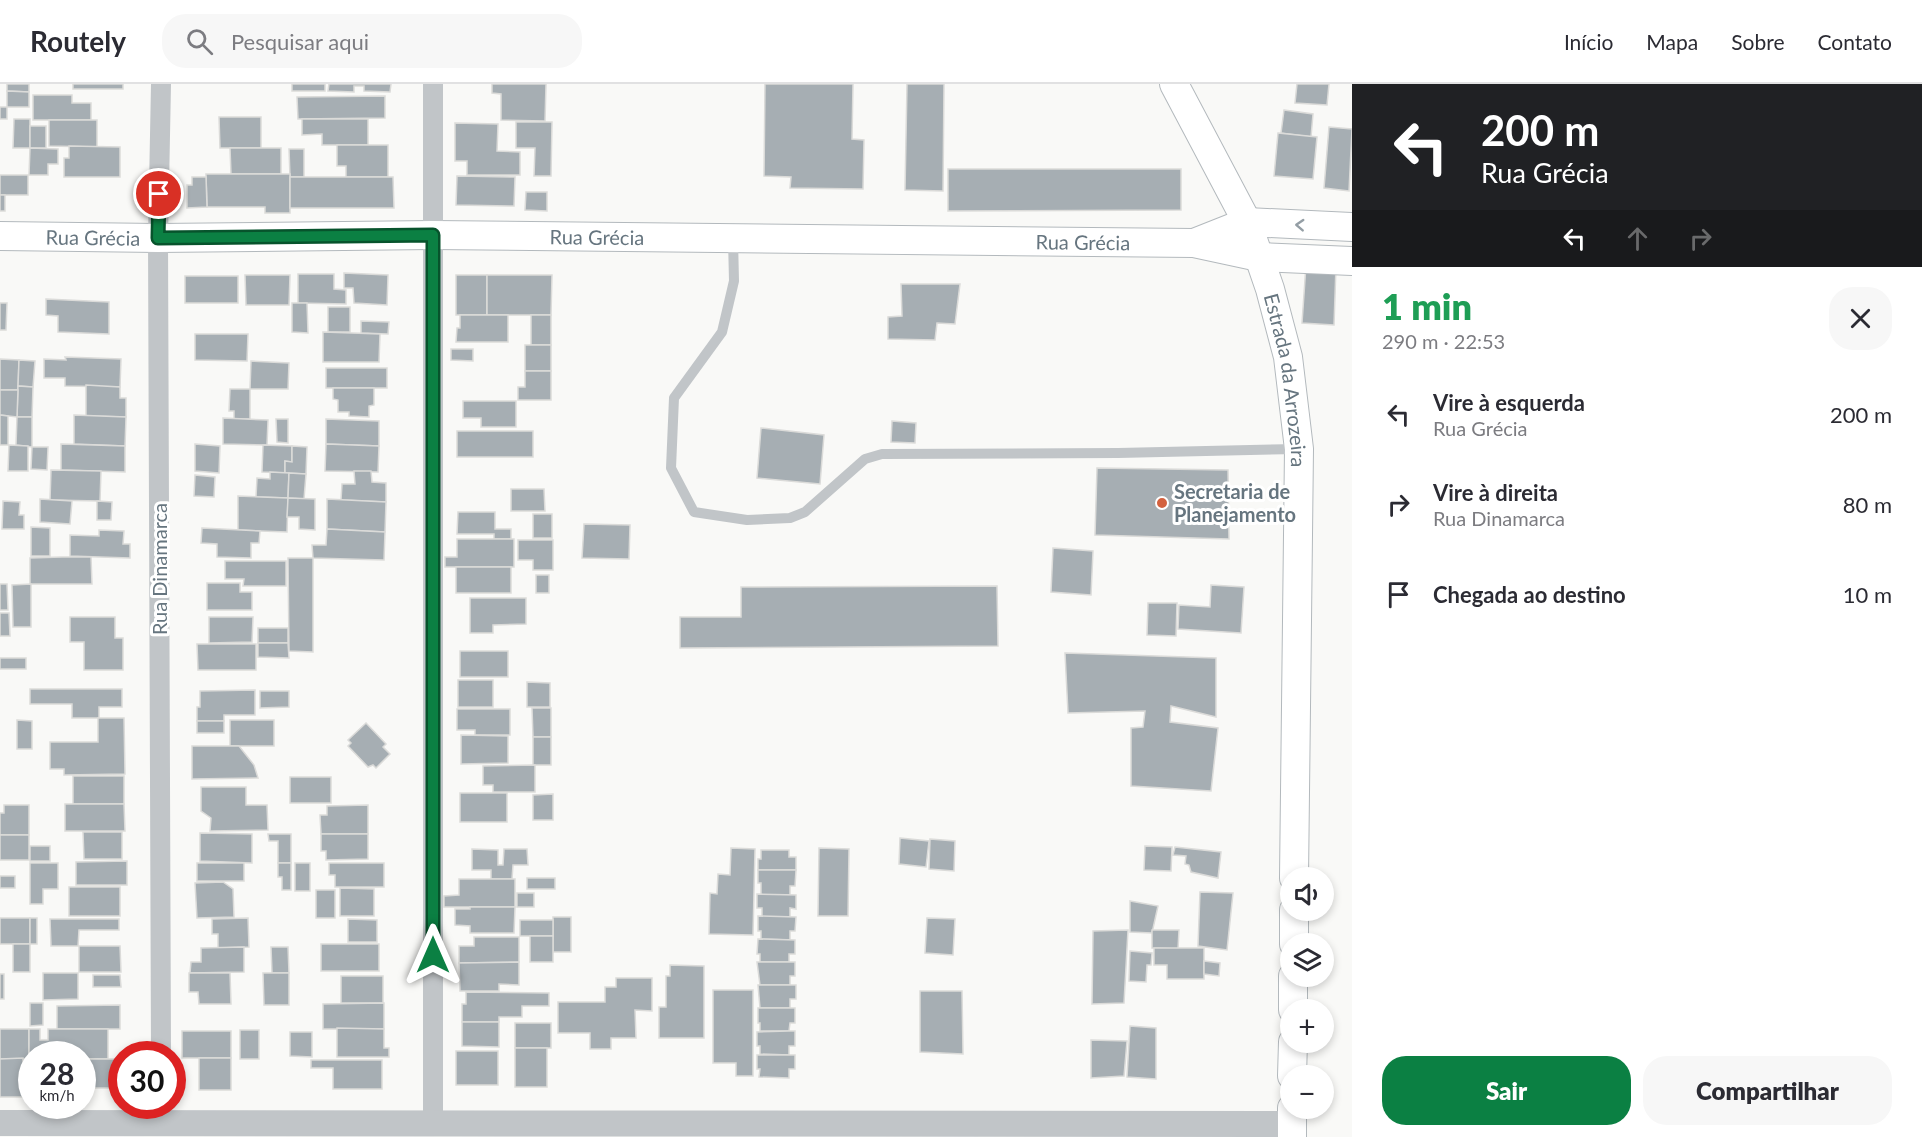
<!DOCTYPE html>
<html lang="pt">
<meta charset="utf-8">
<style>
body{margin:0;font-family:Lato,sans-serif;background:#f7f7f7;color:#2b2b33;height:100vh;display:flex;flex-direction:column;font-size:22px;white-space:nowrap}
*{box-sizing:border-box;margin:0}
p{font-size:20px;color:#7c7c81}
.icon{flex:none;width:33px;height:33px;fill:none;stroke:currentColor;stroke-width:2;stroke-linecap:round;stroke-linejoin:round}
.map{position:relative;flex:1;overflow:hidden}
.details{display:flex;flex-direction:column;background:#fff;width:570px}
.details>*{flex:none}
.top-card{background:#202124;color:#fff;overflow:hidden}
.fabs{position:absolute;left:1280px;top:783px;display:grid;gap:12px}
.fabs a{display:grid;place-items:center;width:54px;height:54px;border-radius:50%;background:#fff;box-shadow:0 3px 9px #0003;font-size:30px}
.speed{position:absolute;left:18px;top:957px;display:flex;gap:12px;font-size:30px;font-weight:700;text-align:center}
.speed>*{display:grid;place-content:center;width:78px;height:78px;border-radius:50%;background:#fff;box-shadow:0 3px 9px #0003;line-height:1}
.speed small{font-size:15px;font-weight:400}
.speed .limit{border:9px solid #d22;background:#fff;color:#111}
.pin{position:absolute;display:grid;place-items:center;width:51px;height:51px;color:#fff;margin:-26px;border:3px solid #fff;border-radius:50%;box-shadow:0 2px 6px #0007}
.me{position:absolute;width:66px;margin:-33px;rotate:0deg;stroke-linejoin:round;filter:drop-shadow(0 0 4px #0008)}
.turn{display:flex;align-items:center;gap:21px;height:126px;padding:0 30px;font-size:27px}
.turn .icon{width:78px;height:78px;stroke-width:2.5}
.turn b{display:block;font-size:42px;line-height:51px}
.lanes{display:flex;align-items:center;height:57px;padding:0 30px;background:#0003;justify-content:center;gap:30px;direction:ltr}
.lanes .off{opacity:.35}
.round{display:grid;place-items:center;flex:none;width:63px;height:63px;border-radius:24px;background:#f7f7f7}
.head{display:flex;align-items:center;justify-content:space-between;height:102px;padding:0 30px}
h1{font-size:36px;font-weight:800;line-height:45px;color:#1e9e55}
.primary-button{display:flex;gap:12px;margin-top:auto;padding:12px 30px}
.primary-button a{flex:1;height:69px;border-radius:24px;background:#0b8043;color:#fff;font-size:24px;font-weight:800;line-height:69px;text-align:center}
.primary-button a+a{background:#f7f7f7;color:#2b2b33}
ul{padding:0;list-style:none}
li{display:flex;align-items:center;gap:18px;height:90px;padding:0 30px}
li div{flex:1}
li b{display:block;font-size:22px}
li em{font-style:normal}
header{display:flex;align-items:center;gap:36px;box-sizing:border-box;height:84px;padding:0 30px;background:#fff;border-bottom:2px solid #e1e1e2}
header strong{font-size:28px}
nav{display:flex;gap:33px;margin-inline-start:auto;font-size:21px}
.search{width:420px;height:54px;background:#f7f7f7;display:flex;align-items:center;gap:15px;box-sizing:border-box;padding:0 21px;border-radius:24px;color:#7c7c81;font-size:22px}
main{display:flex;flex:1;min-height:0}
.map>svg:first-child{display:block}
.building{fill:#a6aeb3;stroke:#dbdbd9;stroke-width:1.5}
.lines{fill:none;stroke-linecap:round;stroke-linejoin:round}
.secondary-casing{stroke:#b3b9bd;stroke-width:30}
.service{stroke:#c1c5c8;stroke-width:10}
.minor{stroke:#c1c5c8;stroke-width:20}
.tertiary{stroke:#c1c5c8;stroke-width:26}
.secondary{stroke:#fff;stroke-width:28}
.oneway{stroke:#949ea5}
.route-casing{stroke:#07532c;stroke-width:15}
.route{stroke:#0b8043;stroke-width:10}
.poi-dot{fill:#d3613e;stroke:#fff;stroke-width:2}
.labels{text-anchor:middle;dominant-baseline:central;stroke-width:6;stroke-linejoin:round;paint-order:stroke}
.street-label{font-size:20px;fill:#66757f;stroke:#fff}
.poi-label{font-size:20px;font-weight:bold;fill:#66757f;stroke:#fff;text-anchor:start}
</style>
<header>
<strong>Routely</strong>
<div class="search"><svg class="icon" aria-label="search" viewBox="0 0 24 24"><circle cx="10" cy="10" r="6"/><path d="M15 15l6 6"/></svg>Pesquisar aqui</div>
<nav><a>Início</a><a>Mapa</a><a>Sobre</a><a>Contato</a></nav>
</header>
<main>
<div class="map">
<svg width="1352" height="1053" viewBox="0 0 1352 1053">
<rect width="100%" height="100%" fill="#f9f9f7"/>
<g class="building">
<path d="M7 0H29V8L7 7Z"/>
<rect x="73" y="0" width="50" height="5"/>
<rect x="292" y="0" width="33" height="7"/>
<path d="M329 0H391L390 8 364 7V2H354V8L328 7Z"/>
<path d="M492 0H546L545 37 501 36V10L492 9Z"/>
<path d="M765 0H853L852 55 864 56 863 105 790 104 791 93 764 92Z"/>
<path d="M907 0H944L943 107 905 106Z"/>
<path d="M1297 0H1329L1327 21 1295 19Z"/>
<path d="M7 7 29 8V23H7Z"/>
<path d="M33 11H72V19H91V36H33Z"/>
<path d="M385 12V34L298 35 297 13Z"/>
<rect x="0" y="23" width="7" height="12"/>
<path d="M1284 26 1313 30 1311 53 1281 49Z"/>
<path d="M219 33H261V64H220Z"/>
<path d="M14 35H30V64H13Z"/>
<path d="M302 35H368V61H322V50L302 51Z"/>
<path d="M49 36H97V63L49 62Z"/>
<path d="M516 38H552L551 92H534L535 64H516Z"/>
<path d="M455 39 498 40 497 67 520 68V91H467V77H455Z"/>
<rect x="30" y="42" width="16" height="22"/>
<path d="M1329 43 1352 45 1349 107 1324 104Z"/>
<path d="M1278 49 1317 53 1313 95 1274 92Z"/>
<path d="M337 61H388V93H346V82H337Z"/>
<path d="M69 62 120 63V93H64V74H69Z"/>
<path d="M30 64 58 65V80H48V91H29Z"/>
<path d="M230 64H281V90H231Z"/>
<path d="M289 65H304V93H290Z"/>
<path d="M948 85H1181V126L948 127Z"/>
<path d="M206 90H290V129H265V123H207Z"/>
<rect x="0" y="91" width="28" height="20"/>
<path d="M457 92 515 93 514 122 456 121Z"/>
<path d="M192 93H206L207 123 187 124V101H192Z"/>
<path d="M290 93H393L394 124H290Z"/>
<path d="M526 108H547V127L525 126Z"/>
<rect x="0" y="111" width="5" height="16"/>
<path d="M1306 181 1336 182 1334 241 1302 239Z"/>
<path d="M344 189 388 191 387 221 354 219 353 204H344Z"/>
<path d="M298 190H334V205L346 206V220L298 219Z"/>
<path d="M245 191H290L289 221H246Z"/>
<rect x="456" y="191" width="31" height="40"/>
<path d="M487 191H552L551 231H487Z"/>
<rect x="185" y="192" width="53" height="27"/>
<path d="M901 200H960L955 240 937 239 935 256 888 255V233L902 232Z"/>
<path d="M46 215 109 218V250L58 248V232L46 231Z"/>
<path d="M0 219H7L6 246H0Z"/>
<path d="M292 219H307L308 249 292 248Z"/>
<rect x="328" y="223" width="22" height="25"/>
<path d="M460 231H508V258H456L457 244H460Z"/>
<rect x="531" y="231" width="20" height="30"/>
<path d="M361 237 389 238 388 250 361 249Z"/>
<path d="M323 248 380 250 379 278H323Z"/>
<path d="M195 250H248L247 277 195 276Z"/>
<rect x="525" y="261" width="26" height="26"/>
<path d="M451 265H473V277L451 276Z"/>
<path d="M65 273 121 275 120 303 65 302V294H44V275L66 276Z"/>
<path d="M0 275 19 276 18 306H0Z"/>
<path d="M19 276 35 277 33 303 18 302Z"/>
<path d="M251 277 289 279 288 305H250Z"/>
<rect x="326" y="284" width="61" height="20"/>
<path d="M525 287H551V316H518V303H525Z"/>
<path d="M86 301 120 303V314H126V333L86 332Z"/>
<path d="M18 302 33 303 32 333H17Z"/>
<path d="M333 304H374V321L369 322V333L349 332V328H338V316L333 315Z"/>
<path d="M230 305H250V335H234V327H229Z"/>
<path d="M0 306H18L17 333 0 331Z"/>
<path d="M463 317H516V343H481V334H463Z"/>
<path d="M0 331 8 332V361H0Z"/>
<path d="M74 331 126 333 125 362 74 360Z"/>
<path d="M17 333H32V363L16 361Z"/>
<path d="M223 334 268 336 267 361 223 360Z"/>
<path d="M276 335H288V359L277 358Z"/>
<path d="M326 335 379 337V362L326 360Z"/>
<path d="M892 337 916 339 915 359 891 358Z"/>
<path d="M761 344 824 351 820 400 757 394Z"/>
<rect x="457" y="347" width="76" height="26"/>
<path d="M61 360 125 362V388L61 386Z"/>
<path d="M195 360 220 362 219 389 195 387Z"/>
<path d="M326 360 379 362 378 388 325 387Z"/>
<path d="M9 361 28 362V387H8Z"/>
<path d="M263 361 292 362V378L285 377V389L262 388Z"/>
<path d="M292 362 307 363 306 390 285 389V377L292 378Z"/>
<path d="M32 363H48L47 386 31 385Z"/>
<path d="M1097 384 1228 386 1229 455 1095 451Z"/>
<path d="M51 386 101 387 100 417 50 416Z"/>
<path d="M354 387H371L372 398 386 399V418L341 416 342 400H355Z"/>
<path d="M270 388 289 389 288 414 256 413 257 394 270 395Z"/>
<path d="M289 389 306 390 304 415 288 414Z"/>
<path d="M195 391 215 393 214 413 194 412Z"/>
<path d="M511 405H544L545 427H511Z"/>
<path d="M238 412 288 414 287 448 238 446Z"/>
<path d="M288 414 315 415V446L299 445V433H287Z"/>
<path d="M40 415 72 417 70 440 40 438Z"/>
<path d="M327 415 386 418 385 448 327 445Z"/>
<path d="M3 417 20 418 19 431H24V445H2Z"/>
<path d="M97 417 112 418 111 436H97Z"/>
<path d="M458 428H495V445H511V455H494V450H457Z"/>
<rect x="533" y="430" width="19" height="24"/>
<path d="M584 440 630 441 629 475 582 474Z"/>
<path d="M31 443 50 444V472H31Z"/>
<path d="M202 444 260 447 259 459H251V474L217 473V460L201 459Z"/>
<path d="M327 445 385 448 384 476 313 474 312 461H326Z"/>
<path d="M99 446 124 447 123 460H130V474L70 472V451L99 452Z"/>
<path d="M457 455H514V483H445V473H457Z"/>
<path d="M518 456H553V486H533V476H518Z"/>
<path d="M1053 464 1093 467 1091 511 1051 508Z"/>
<path d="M62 473H91L92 500H30V474Z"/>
<path d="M288 474H313V568L289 567Z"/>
<path d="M225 477H286V502H243L244 495H225Z"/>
<rect x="456" y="483" width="55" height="26"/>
<rect x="536" y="491" width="13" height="18"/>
<path d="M207 499H240V508H252V526H207Z"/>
<path d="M0 500H7L8 526H0Z"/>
<path d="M31 500V543H13L12 501Z"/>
<path d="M1211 501 1244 503 1241 549 1178 545 1179 521 1210 523Z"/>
<path d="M997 502 998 562 680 564V533H741V503Z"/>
<path d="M470 514H526V540L493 541V549H470Z"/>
<path d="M1148 519H1177L1176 552 1147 551Z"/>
<path d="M0 529H9L10 552H0Z"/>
<path d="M70 533H115V554H123V586H84V558H70Z"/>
<path d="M209 533H253L252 558 209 559Z"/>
<rect x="258" y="544" width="30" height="15"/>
<path d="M258 559H288L289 574 258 573Z"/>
<path d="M197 560H256V586H198Z"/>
<rect x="460" y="567" width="48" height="26"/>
<path d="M1065 569 1216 574V633L1171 622 1170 638 1218 644 1211 707 1131 702V644L1143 643 1145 627 1068 629Z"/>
<rect x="0" y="574" width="26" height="11"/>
<rect x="458" y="596" width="35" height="27"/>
<path d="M527 598 550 599V623H527Z"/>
<path d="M30 605H122V623H99V634H72V620H30Z"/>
<path d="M255 606V631H224V637H197V623H200V607Z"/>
<path d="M260 607H289V623L260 624Z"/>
<path d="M532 624H551V653H533Z"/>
<path d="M457 625H510V651H475V646H457Z"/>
<path d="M98 634H124L125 690 64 691V685H50V658H98Z"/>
<path d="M17 636 32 637V665H17Z"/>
<rect x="230" y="636" width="44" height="26"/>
<rect x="197" y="637" width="27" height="12"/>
<path d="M366 639 386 660 383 663 390 670 376 684 373 681 368 683 348 662 351 659 348 656Z"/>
<path d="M461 651 508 652V679L461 680Z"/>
<rect x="533" y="653" width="18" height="28"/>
<path d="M192 662H239L254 681 258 694 192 695Z"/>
<path d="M535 681V708H493V701H483V682Z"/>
<rect x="73" y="692" width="51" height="28"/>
<rect x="290" y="693" width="41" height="26"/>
<path d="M201 703H246V721H267L268 746 210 747 211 734 201 727Z"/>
<rect x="460" y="709" width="47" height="29"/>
<path d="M553 710V736H533V711Z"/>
<path d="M65 720H124L125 747H65Z"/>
<path d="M4 721H29V751H0V729H4Z"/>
<path d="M368 721V750H321L320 731H327V722Z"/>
<path d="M83 748H122V775H84Z"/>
<path d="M200 749 252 750V779L200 777Z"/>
<path d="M268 750H291V779H278V757H269Z"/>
<path d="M321 750H368V775L326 776V767H321Z"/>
<rect x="0" y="751" width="29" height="25"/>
<path d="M900 754 929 757 926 783 899 780Z"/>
<path d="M930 755 955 757 954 787 929 785Z"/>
<rect x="30" y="762" width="20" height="15"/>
<path d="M1145 762 1172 763 1171 787 1144 786Z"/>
<path d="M1175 763 1221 768 1218 794 1191 788 1189 781 1185 780 1186 772 1173 771Z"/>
<path d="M731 764 755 765 753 851 709 850 710 809 717 810 718 790 730 791Z"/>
<path d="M819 764 849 765 848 832H818Z"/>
<path d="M472 765 498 766V781H503L504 765H527L528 781H513L512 795H491V786H472Z"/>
<path d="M761 766H789V773H796V786H758V775H761Z"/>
<path d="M127 777V801H76V778Z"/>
<path d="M30 779H58V805H43V820H30Z"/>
<rect x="197" y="779" width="47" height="18"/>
<path d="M278 779H291V806H282V793H278Z"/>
<rect x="295" y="779" width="15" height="28"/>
<path d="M329 779H384V803H335V791H329Z"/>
<path d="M758 786H796L795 802H790V811H761V799H758Z"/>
<rect x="0" y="792" width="15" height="12"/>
<rect x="527" y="794" width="28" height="11"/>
<path d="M459 795H515V823H444V812L459 811Z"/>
<path d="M223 798 233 805 234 833 197 834 195 799Z"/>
<rect x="69" y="803" width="51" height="29"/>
<path d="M340 804 374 805V832H340Z"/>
<rect x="316" y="806" width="19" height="28"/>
<path d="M1200 808 1233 809 1227 866 1198 862Z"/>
<rect x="517" y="809" width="17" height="14"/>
<path d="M757 810 796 811V825L790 824V833H762V824H757Z"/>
<path d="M1130 817 1158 822 1152 849 1130 848Z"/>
<path d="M470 823H515L514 849H470V842L455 841V825H470Z"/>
<path d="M758 832 796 833 795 847H790V856L761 855V847H758Z"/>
<rect x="553" y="833" width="18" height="35"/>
<rect x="0" y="834" width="30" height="26"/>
<rect x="30" y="834" width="7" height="26"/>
<path d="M248 834 249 863 218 864V850H212V835Z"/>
<path d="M927 834 955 835 953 871 925 869Z"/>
<path d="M50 835H119V846H79L78 862H51Z"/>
<path d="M348 835 377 836V858H348Z"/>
<rect x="520" y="836" width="33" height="16"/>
<path d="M1128 846 1124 919 1092 920 1093 847Z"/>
<path d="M1152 846H1179L1178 865 1152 864Z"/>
<rect x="530" y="852" width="23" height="26"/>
<path d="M474 853H519V878L459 879V862H474Z"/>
<path d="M758 855 795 856V870H789V878H760V870H757Z"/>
<rect x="13" y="860" width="17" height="28"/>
<rect x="321" y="860" width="58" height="27"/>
<path d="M79 862H120L121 888H79Z"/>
<path d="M244 863V888L190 889 191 878H201V864Z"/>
<path d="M271 863H288L289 889H272Z"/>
<path d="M1154 864H1204V895H1167V881H1154Z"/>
<path d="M1130 867 1152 869 1151 881H1147L1146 898 1129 897Z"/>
<path d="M1204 877 1220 879 1219 892 1204 890Z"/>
<path d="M519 878V901L499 900V907H460L459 879Z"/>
<path d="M757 878H795V892H790V901H760Z"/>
<path d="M670 881 704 882V954H659V923H666V892H670Z"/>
<path d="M43 889H78V915L43 916Z"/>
<path d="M189 889H230L231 920H199L198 908H189Z"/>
<path d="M263 889H289V921H264Z"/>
<rect x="0" y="890" width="4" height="25"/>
<path d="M93 891H120L121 903H93Z"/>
<rect x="341" y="892" width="42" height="27"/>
<path d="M616 894H652V927L635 926 636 954H611V965H590V949H558V918H605V903H616Z"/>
<path d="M758 901H796V915H790V924H760Z"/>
<path d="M713 906H753V992H736V979H713Z"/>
<path d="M920 907H962L963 970 920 968Z"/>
<path d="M466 908 549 909V922H522V933H499V938H462V920H466Z"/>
<path d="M30 919H43V941L30 942Z"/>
<path d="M384 919V945H323V920Z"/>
<path d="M120 921V945H57V922Z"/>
<path d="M758 924H795V939H790L789 947H760V939H758Z"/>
<path d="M462 938H499V963L462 962Z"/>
<rect x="515" y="939" width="36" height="25"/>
<path d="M1130 942 1156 944V995L1127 993Z"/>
<path d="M337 944 384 945V964H389V973H337Z"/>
<rect x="0" y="945" width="29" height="30"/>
<path d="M29 945H40V956H48V945H108V975H82V970H32V975H29Z"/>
<rect x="240" y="946" width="19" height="29"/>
<rect x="182" y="947" width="49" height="27"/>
<path d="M789 947H795V962H789V971L760 970V962H757V948Z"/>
<path d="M290 948H312V973L290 972Z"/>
<path d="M1091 956 1127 957 1124 992 1091 994Z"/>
<rect x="515" y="964" width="32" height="39"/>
<rect x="456" y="967" width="42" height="34"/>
<path d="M757 971H795V985H789V994L759 993 760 985H757Z"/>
<path d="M23 974V1013H0V975Z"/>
<rect x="199" y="974" width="32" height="32"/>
<rect x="82" y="975" width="35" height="29"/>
<path d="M311 976H382V1005H333V984H311Z"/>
</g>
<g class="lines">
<defs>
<g id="secondary">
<path id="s1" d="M1174 0 1247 138 1270 205 1288 273 1299 365 1294 794"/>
<path id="s2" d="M0 152 158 154 433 151 1194 159 1259 173 1352 177"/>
<path d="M1194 159 1247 138 1352 143"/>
<path d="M1294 860V826"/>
<path d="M1293 926V892"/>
<path d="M1292 992 1293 958"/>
<path d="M1292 1053V1024"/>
</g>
</defs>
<use href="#secondary" class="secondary-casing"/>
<path class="service" d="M733 155 734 197 722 248 674 314 671 384 694 428 747 436 790 434 805 428 865 375 882 370 1118 369 1298 365"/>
<g class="minor">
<path d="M161 970 158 154 161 0"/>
<path d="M433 1039V0"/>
</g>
<path class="tertiary" d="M0 1039 1292 1040"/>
<use href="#secondary" class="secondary"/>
</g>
<defs><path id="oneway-chevron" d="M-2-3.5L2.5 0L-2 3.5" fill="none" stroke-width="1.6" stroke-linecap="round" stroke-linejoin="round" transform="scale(1.5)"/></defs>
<use class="oneway" href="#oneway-chevron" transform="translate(1300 141) rotate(-177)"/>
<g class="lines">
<defs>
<path id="route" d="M159 110 158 154 433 151V871"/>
</defs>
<use href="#route" class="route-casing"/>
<use href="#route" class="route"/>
</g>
<circle class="poi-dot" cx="1162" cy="419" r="6"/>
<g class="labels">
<g class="street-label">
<text stroke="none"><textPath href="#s2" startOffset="93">Rua Grécia</textPath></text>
<text stroke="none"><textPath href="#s2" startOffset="597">Rua Grécia</textPath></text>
<text stroke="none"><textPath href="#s2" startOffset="1083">Rua Grécia</textPath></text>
<text stroke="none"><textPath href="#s1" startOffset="320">Estrada da Arrozeira</textPath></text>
<text transform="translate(159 485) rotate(-90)">Rua Dinamarca</text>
</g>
<g class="poi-label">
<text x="1174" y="407">Secretaria de<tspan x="1174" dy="23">Planejamento</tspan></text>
</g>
</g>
</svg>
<div class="fabs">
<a><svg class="icon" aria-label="sound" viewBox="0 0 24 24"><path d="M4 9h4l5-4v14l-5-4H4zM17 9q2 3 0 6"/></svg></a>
<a><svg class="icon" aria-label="layers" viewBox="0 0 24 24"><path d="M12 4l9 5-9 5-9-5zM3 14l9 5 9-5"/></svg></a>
<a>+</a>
<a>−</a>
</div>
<div class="speed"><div>28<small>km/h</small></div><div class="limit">30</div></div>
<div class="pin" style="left:159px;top:110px;background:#d93025"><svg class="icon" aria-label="arrive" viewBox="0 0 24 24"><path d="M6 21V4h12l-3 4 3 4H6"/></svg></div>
<svg class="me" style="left:433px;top:871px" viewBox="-20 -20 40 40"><path d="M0-17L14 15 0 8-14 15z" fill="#0b8043" stroke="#fff" stroke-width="4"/></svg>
</div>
<section class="details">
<div class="top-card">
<div class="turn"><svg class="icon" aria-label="left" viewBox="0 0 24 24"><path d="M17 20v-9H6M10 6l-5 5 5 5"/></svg><div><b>200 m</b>Rua Grécia</div></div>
<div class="lanes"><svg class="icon" aria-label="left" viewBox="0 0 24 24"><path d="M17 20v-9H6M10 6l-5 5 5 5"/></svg><svg class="icon off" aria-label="ahead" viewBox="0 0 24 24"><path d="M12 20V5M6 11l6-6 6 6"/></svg><svg class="icon off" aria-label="right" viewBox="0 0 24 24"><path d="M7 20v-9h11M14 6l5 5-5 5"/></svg></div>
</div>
<div class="head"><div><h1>1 min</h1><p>290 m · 22:53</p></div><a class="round"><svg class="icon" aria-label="close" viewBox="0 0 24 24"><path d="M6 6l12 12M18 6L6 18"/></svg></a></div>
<ul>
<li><svg class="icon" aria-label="left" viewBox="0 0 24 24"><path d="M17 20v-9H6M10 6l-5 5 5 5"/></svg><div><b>Vire à esquerda</b><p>Rua Grécia</p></div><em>200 m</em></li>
<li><svg class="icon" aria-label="right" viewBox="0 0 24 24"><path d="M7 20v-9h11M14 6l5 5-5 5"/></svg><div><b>Vire à direita</b><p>Rua Dinamarca</p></div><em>80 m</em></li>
<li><svg class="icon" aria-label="arrive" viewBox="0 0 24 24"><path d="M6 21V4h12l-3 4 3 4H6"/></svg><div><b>Chegada ao destino</b></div><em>10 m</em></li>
</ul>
<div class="primary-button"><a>Sair</a><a>Compartilhar</a></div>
</section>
</main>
